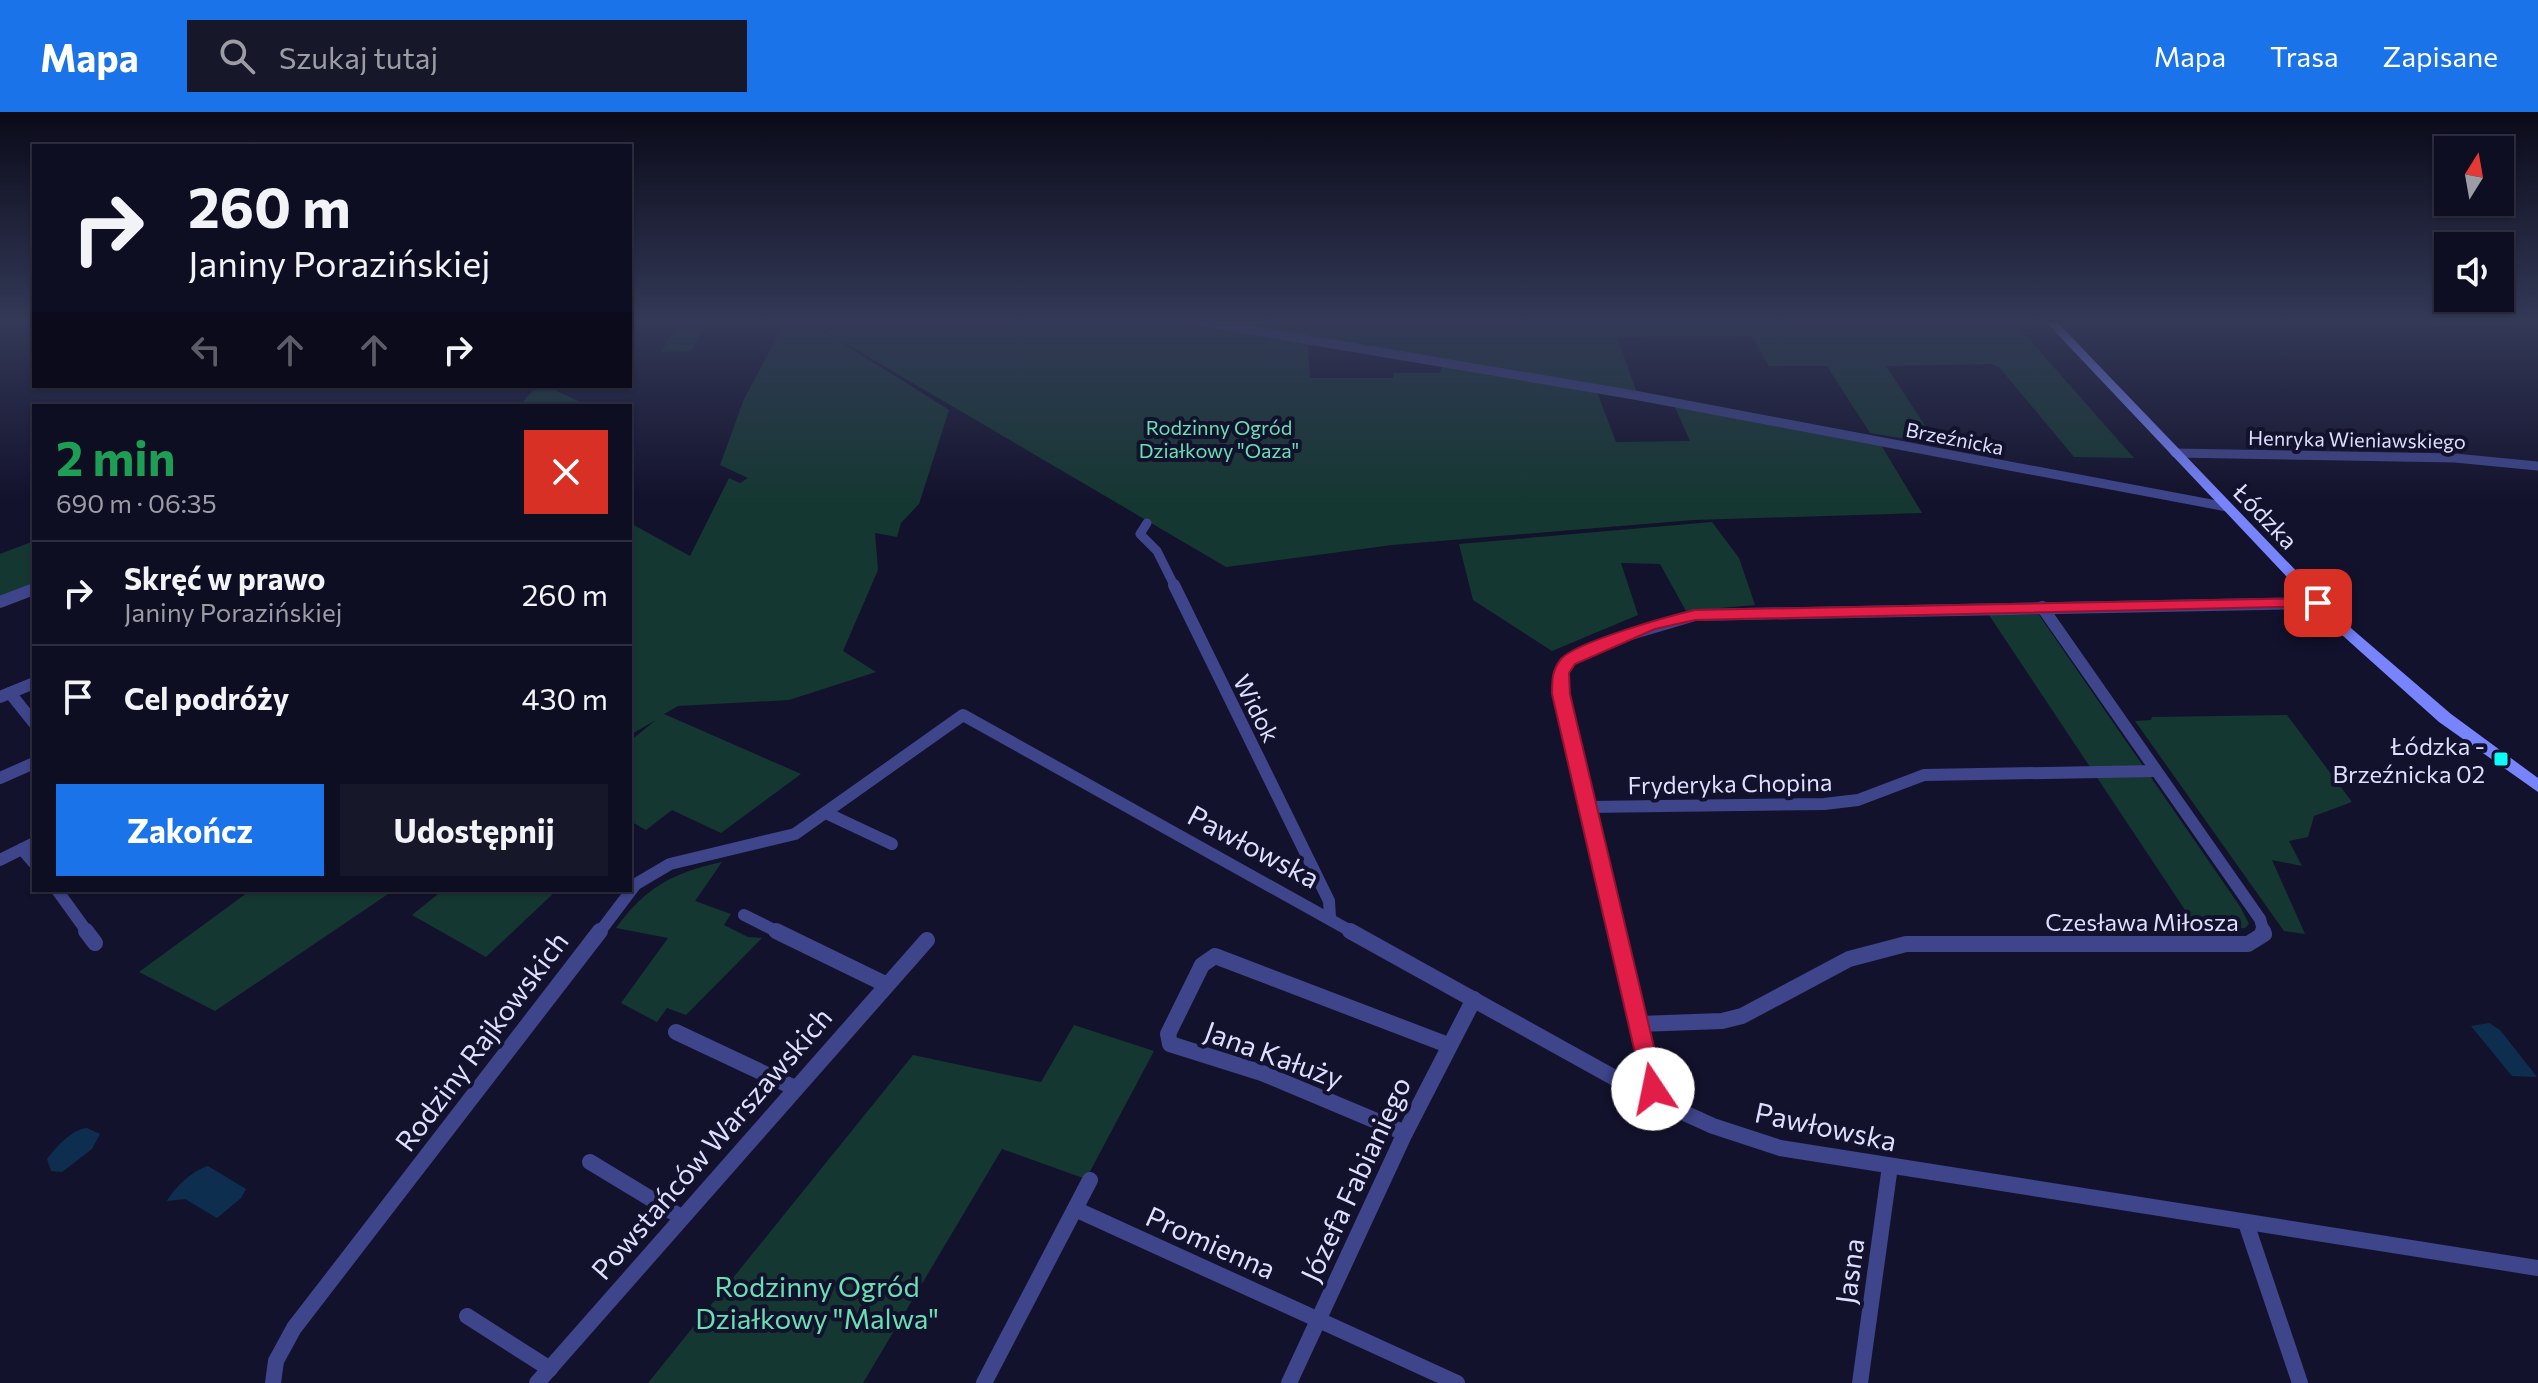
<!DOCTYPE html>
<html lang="pl">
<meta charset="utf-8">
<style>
body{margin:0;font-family:Commissioner,sans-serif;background:#17172a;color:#f1f3f6;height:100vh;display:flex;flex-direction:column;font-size:30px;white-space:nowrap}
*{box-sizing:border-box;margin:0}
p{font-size:26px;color:#9b9ca5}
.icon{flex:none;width:44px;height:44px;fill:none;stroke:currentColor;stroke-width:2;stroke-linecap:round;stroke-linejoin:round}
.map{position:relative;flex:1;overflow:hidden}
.panel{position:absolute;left:32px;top:292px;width:600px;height:488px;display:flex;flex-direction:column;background:#0e0e22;border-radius:0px;box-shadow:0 2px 6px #0004,0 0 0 2px #2e2e40}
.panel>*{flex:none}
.banner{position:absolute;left:32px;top:32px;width:600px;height:244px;border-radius:0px;box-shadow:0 2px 6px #0004,0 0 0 2px #2e2e40;background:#0e0e22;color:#f1f3f6;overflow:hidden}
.needle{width:52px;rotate:11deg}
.fabs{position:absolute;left:2434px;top:24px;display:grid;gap:16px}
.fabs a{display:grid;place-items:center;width:80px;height:80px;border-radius:0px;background:#0e0e22;box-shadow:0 2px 6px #0004,0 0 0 2px #2e2e40;font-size:40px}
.pin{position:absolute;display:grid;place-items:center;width:68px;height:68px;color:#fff;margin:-34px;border-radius:16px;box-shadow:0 4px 12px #0006}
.me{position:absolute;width:88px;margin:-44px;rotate:349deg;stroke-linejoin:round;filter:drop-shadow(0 0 6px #0008)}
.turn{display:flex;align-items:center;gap:28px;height:168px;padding:0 24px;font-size:36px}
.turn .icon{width:104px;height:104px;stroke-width:2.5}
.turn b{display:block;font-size:56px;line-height:68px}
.lanes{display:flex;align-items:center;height:76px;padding:0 24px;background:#0003;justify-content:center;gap:40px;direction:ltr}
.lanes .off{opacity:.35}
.round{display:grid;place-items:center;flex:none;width:84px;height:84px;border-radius:0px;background:#17172a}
.summary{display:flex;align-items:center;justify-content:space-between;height:136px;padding:0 24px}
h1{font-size:48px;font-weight:700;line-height:60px;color:#1e9e55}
.cta{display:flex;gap:16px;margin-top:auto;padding:16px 24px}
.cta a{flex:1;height:92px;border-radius:0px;background:#1a73e8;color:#fff;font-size:32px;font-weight:700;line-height:92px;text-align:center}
.cta a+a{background:#17172a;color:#f1f3f6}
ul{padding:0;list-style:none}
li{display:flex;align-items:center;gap:24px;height:104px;padding:0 24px;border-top:2px solid #2e2e40}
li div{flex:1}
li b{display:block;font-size:30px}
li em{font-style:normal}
header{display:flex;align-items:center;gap:48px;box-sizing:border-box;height:112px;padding:0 40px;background:#1a73e8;color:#fff}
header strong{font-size:38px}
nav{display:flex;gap:44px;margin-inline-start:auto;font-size:28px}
.search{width:560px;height:72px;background:#17172a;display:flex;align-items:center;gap:20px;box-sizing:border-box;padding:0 28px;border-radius:0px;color:#9b9ca5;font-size:30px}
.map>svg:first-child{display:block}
.green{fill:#153731}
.water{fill:#0e2e50}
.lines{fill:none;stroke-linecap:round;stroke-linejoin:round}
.minor-far2{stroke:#3e458b;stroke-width:9}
.minor-far1{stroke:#3e458b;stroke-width:12}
.minor{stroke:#3e458b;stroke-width:16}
.secondary{fill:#7784fd;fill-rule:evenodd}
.route{fill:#e11d48;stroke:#92132f;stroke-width:2}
.poi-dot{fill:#0dfcf6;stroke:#13122d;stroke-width:3}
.labels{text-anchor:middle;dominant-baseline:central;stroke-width:8;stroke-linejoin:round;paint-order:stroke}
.far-park-label{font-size:20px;fill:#69e0b4;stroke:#13122d}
.far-street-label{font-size:20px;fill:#dedfff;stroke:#13122d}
.street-label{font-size:24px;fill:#dedfff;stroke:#13122d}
.poi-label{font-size:24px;fill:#dedfff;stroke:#13122d;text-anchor:end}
.near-street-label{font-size:28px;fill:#dedfff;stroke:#13122d}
.near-park-label{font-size:28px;fill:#69e0b4;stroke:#13122d}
</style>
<header>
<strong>Mapa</strong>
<div class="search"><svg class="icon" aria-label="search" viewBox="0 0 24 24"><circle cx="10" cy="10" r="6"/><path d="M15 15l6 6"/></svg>Szukaj tutaj</div>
<nav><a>Mapa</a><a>Trasa</a><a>Zapisane</a></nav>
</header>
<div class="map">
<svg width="2538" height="1271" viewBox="0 0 2538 1271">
<rect width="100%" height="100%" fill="#13122d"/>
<g class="green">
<path d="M680 210H707L691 239 661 240Z"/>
<path d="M785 210H1181L1308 231 1310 266H1393L1394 261H1441L1442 254 1597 280 1616 330 1690 329 1674 293 1881 333 1922 401 1693 408 1392 433 1226 455 814 213 949 298 919 392 901 411 897 425 875 421 878 458 843 539 876 560 789 588 678 594 664 602 801 662 721 721 672 698 646 718 630 709V629L656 608 630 623V411L690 444 729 366 740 371 748 366 720 353 744 287Z"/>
<path d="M1222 210H2014L2134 346 2074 345 1999 255 1991 252 1886 254 1937 332 1870 321 1827 254H1769L1752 224 1617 225 1637 281Z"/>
<path d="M537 274H547L588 294H519Z"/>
<path d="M1712 410 1739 446 1755 493 1686 499 1660 452 1621 451 1638 503 1552 539 1473 488 1459 432Z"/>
<path d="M34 429V472L0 486V442Z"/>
<path d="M1989 503H2039L2241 796 2249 812 2245 816 2199 819Z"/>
<path d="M2287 603 2352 690 2314 704 2308 725 2289 729 2302 754 2272 748 2305 822 2284 819 2135 609 2151 608 2152 605Z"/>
<path d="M722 750 695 789 731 802 724 813 748 825 762 826 686 903 667 896 657 910 621 891 668 826 616 816C647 774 673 761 722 750Z"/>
<path d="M251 778H394L215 899 139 860Z"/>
<path d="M443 778H557L486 845 412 803Z"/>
<path d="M1074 913 1154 939 1086 1067 1002 1037 863 1271H648L913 943 1041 970Z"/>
</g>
<g class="water">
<path d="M2489 911 2500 918 2537 965 2512 964 2471 914Z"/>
<path d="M87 1016 100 1022 92 1037 62 1060 51 1059 47 1047C57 1034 71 1018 87 1016Z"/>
<path d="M208 1054 246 1077 241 1086 217 1106 185 1087 167 1089C175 1075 192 1059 208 1054Z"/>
</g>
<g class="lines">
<g class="minor-far2">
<path d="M1203 210 1634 283 2227 395"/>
<path d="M2175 341 2455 346 2538 354"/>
<path d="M1147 411 1140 422 1157 439 1175 475"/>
</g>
<g class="minor-far1">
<path d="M1174 473 1329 789 1330 805"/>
<path d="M0 490 34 477"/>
<path d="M2042 495 2260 807 2264 821"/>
<path d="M10 581 34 611"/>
<path d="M0 585 34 571"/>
<path d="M0 666 34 651"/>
<path d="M1587 695 1824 692 1858 688 1924 663 2156 659"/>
<path d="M826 701 892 732"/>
<path d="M22 737 34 751"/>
<path d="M0 748 34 731"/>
<path d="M57 778 88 821"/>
<path d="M744 803 780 821"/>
<path d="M599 821 636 772 670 752 795 722 963 603 1354 821"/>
<path d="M1617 821 1561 578V558L1574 545 1627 523 1695 503 2318 491"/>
</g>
<g class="minor">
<path d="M86 819 95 831"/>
<path d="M776 819 885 872"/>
<path d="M1350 819 1649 985 1713 1014 1780 1036 2538 1156"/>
<path d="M1617 819 1652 968 1653 977 1649 985"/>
<path d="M1639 912 1722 909 1742 904 1849 847 1906 832H2248L2264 822 2263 819"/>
<path d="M676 920 795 976"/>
<path d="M1405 1021 1262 961 1170 932 1168 922 1202 853 1215 844 1448 933"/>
<path d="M590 1050 681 1105"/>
<path d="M1075 1097 1457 1271"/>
<path d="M2246 1111 2300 1271"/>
<path d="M467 1204 550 1257"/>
<path d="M273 1271 276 1249 294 1216 600 819"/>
<path d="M537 1271 927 828"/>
<path d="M984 1271 1090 1068"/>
<path d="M1289 1271 1405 1021 1474 887"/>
<path d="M1860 1271 1890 1054"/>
</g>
<path class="secondary" d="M2046 210H2057L2352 517 2451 602 2538 666V680L2439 610 2342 523Z"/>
</g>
<linearGradient id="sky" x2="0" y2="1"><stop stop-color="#0a0a19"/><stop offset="0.54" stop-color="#333957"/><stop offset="1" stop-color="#333957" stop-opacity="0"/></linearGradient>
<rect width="2538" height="388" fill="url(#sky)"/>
<path class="route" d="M2318 486 2324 488V494L1695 508 1655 517 1575 552 1569 561 1570 582 1664 977 1661 984 1653 987 1645 984 1552 582C1552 568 1552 558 1561 547 1576 530 1669 504 1695 498Z"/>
<rect class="poi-dot" x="2493" y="639" width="16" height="16" rx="4"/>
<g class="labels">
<g class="far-park-label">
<text x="1219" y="315">Rodzinny Ogród<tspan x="1219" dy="23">Działkowy "Oaza"</tspan></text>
</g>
<g class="far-street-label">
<text transform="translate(1955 326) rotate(11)">Brzeźnicka</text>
<text transform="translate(2357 327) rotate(1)">Henryka Wieniawskiego</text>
</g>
<g class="street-label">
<text transform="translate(2266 404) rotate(46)">Łódzka</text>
<text transform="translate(1257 596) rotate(63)">Widok</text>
<text transform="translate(1730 671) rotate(-1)">Fryderyka Chopina</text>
<text x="2142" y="809">Czesława Miłosza</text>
</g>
<g class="poi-label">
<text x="2485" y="633">Łódzka -<tspan x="2485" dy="28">Brzeźnicka 02</tspan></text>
</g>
<g class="near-street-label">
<text transform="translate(1254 734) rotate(28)">Pawłowska</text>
<text transform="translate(481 929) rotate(-53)">Rodziny Rajkowskich</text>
<text transform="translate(1274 942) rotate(20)">Jana Kałuży</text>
<text transform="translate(1826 1014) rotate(12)">Pawłowska</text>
<text transform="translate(711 1031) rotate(-49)">Powstańców Warszawskich</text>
<text transform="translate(1355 1067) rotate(-65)">Józefa Fabianiego</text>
<text transform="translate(1211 1130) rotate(24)">Promienna</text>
<text transform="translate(1849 1159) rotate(-82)">Jasna</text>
</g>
<g class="near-park-label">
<text x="817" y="1174">Rodzinny Ogród<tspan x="817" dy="32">Działkowy "Malwa"</tspan></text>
</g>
</g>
</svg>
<div class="fabs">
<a><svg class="needle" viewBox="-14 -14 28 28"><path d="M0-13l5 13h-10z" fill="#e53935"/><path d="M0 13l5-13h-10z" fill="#9b9ca5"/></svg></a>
<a><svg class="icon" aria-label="sound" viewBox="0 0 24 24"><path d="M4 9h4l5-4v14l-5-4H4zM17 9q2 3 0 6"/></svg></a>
</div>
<div class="pin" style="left:2318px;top:491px;background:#d93025"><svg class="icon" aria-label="arrive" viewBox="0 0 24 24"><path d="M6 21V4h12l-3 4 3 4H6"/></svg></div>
<svg class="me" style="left:1653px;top:977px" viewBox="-20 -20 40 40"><circle r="19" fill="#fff"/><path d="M0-13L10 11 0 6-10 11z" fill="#e11d48"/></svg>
<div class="banner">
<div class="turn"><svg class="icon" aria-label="right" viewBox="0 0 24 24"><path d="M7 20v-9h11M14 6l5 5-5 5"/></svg><div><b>260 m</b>Janiny Porazińskiej</div></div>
<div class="lanes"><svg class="icon off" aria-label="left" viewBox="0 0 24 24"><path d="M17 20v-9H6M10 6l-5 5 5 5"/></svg><svg class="icon off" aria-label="ahead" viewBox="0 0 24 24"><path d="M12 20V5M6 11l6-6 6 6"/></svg><svg class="icon off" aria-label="ahead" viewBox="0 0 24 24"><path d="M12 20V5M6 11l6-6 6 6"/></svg><svg class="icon" aria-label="right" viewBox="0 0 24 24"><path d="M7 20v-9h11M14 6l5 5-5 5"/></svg></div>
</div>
<section class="panel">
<div class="summary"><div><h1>2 min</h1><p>690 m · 06:35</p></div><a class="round" style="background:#d93025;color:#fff"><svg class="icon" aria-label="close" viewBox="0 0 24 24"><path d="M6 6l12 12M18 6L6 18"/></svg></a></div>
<ul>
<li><svg class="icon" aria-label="right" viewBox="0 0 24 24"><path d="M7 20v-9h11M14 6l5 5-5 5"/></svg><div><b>Skręć w prawo</b><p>Janiny Porazińskiej</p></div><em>260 m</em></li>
<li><svg class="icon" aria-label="arrive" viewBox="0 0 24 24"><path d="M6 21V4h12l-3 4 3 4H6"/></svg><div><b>Cel podróży</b></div><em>430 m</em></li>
</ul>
<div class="cta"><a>Zakończ</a><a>Udostępnij</a></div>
</section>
</div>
